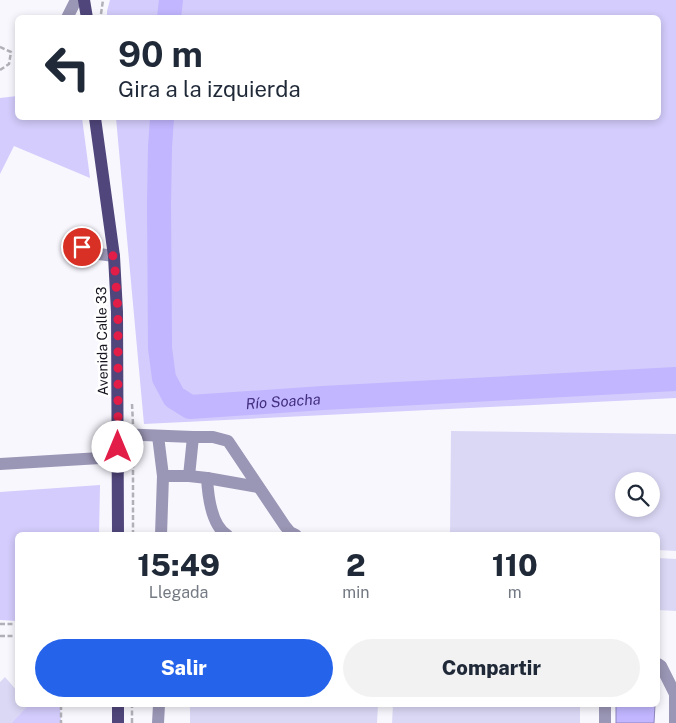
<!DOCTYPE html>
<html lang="es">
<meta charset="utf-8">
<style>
body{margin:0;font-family:"Public Sans",sans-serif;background:#f2f2f3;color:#1f2937;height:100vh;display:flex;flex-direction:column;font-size:19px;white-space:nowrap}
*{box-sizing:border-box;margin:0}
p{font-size:16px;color:#747a83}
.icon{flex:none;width:28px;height:28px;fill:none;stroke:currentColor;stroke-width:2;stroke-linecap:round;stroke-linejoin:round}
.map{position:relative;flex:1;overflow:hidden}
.side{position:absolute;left:15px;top:532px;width:645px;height:175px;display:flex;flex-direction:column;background:#fff;border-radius:8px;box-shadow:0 2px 8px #0003}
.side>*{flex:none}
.top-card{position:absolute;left:15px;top:15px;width:646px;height:105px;border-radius:8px;box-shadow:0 2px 8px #0003;background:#fff;color:#1f2937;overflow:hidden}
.buttons{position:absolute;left:615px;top:472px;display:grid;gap:10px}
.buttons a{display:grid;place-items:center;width:45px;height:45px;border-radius:50%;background:#fff;box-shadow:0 2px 8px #0003;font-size:25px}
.pin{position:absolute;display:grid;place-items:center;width:42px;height:42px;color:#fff;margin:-21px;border:2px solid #fff;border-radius:50%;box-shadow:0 1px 5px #0007}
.me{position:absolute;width:55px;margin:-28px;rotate:0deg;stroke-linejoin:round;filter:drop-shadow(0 0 4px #0008)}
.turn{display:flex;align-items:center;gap:18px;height:105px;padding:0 20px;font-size:22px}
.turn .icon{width:65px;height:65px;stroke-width:2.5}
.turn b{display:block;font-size:35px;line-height:42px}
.eta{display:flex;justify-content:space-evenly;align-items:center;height:85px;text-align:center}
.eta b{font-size:30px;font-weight:800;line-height:35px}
.primary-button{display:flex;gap:10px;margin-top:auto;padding:10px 20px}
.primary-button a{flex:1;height:58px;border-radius:30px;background:#2563eb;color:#fff;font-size:20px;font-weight:800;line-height:58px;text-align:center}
.primary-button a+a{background:#f2f2f3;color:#1f2937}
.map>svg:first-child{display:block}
.green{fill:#d3ccfc}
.water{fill:#c1b6ff;stroke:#8e85bc}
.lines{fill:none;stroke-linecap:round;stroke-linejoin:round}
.river{stroke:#c1b6ff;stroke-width:24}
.building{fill:#dbd8f6;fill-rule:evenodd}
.path{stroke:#b1b0b8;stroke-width:2.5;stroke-dasharray:5 2.5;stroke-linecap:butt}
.minor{stroke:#9a96b5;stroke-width:12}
.major{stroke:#50467b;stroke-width:12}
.route{stroke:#e11d48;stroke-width:9;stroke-dasharray:0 16.2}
.labels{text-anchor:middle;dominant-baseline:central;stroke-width:5;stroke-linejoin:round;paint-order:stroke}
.street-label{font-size:14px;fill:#16141f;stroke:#fff}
.water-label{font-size:15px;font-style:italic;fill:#422d7e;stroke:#fff}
</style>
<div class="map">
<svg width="676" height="723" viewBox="0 0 676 723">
<rect width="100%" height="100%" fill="#f8f7fe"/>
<g class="green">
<path d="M110 0H676V398L144 424 116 118H659V18L107 17V11Z"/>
<path d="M17 96 18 118H82L90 178 14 146 0 174V98Z"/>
<path d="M100 485 99 535H18L17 621 0 620V492Z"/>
<path d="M28 705H60L61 723H11Z"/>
</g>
<path class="water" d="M616 705H655L654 723H616Z"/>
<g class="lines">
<g class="river">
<path d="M169 18 171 0"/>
<path id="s1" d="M162 118 160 147 159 204 160 348 164 378 174 397 190 407 323 398 676 379"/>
</g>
</g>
<g class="building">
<path d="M451 431 676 434V551L658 550V535H450ZM624 481H651V509H624Z"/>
<path d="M658 558 676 559V611L658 610Z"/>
<path d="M5 677 18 692V705H29L11 723H0V682Z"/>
<path d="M190 705H378L377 723H190Z"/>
<path d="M393 705H580V723H392Z"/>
</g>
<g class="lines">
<g class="path">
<path d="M101 14 103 0"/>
<path d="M0 47 11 52 9 64 0 70"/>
<path d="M132 404 133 424"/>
<path d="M133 535V447"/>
<path d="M0 624H18"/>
<path d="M0 636H18"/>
<path d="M61 705V723"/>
<path d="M132 723V705"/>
</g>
<g class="minor">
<path d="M67 18 76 0"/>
<path d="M82 247 99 254 114 256"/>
<path d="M118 434 193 437H213L228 441 285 526 290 532 296 535"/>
<path d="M158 436 163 476 161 535"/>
<path d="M0 464 117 457"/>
<path d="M163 476H189L207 478C208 496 211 525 227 535"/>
<path d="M189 476 193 437"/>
<path d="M207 478 258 487"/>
<path d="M658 664 661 666 675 694V723"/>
<path d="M605 705V723"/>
<path d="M158 723 159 705"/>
</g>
<g class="major">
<path d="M84 0 87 18"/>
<path d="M95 118 114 256 117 312 118 535"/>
<path d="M118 723V705"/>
</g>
</g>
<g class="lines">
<path class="route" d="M82 247 99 254 114 256 118 312V447"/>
</g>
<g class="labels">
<g class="street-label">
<text transform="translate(102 341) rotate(-91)">Avenida Calle 33</text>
</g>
<g class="water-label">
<text stroke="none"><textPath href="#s1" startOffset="394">Río Soacha</textPath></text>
</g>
</g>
</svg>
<div class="buttons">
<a><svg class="icon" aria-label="search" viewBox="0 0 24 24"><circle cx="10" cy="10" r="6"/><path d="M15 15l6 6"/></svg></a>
</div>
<div class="pin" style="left:82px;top:247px;background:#d93025"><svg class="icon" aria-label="arrive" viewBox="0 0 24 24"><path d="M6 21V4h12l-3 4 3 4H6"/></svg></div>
<svg class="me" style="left:118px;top:447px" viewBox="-20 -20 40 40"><circle r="19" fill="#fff"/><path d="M0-13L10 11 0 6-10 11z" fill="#e11d48"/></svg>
<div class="top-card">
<div class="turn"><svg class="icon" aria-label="left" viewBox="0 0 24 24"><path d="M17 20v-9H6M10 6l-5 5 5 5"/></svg><div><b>90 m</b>Gira a la izquierda</div></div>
</div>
<section class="side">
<div class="eta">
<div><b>15:49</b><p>Llegada</p></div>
<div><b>2</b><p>min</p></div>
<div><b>110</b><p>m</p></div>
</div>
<div class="primary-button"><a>Salir</a><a>Compartir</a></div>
</section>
</div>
